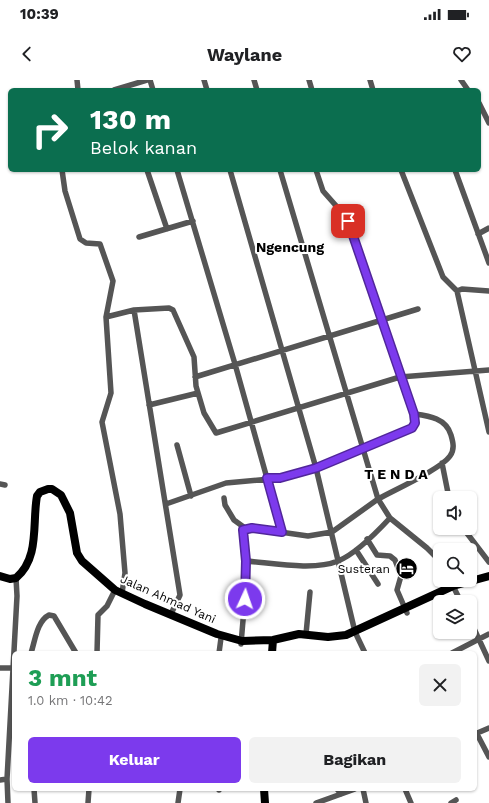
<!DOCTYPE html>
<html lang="id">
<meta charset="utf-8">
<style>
:root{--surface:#fff;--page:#f2f2f2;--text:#202124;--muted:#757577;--accent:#7c3aed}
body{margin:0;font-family:"Work Sans",sans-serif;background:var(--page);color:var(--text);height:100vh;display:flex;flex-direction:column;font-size:15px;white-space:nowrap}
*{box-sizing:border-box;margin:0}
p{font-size:13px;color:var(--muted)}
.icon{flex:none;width:22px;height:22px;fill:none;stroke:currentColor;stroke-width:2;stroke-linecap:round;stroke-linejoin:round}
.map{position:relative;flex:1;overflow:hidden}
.details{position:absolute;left:12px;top:571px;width:465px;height:140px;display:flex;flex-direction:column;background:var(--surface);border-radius:6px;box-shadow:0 1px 3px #0004}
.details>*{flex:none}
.top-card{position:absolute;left:8px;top:8px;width:473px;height:84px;border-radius:6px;box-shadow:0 1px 3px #0004;background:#0b6e4f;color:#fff;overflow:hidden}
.buttons{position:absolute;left:433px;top:411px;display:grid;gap:8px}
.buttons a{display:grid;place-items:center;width:44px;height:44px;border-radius:6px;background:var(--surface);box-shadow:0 1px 3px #0004;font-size:20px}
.pin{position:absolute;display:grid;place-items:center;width:34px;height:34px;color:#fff;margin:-17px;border-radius:8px;box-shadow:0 2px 6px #0006}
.me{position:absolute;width:44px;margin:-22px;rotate:3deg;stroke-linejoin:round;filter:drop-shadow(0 0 3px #0008)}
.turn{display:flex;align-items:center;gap:14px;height:84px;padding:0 16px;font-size:18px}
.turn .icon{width:52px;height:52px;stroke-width:2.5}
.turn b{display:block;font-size:28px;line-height:34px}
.round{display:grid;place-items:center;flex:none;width:42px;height:42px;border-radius:6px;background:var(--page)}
.head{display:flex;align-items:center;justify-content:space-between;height:68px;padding:0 16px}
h1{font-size:24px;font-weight:700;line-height:30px;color:#1e9e55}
.button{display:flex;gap:8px;margin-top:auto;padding:8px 16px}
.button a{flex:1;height:46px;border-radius:6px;background:var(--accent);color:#fff;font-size:16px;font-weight:700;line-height:46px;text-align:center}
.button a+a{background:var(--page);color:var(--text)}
.status{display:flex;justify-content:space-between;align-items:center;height:28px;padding:0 20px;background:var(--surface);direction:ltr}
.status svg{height:11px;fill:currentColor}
header{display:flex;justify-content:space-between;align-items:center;height:52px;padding:0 16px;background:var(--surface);font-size:18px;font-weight:700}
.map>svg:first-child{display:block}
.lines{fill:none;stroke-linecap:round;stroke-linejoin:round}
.minor{stroke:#555;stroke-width:5.5}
.highway{stroke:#000;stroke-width:8}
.route-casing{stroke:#51269a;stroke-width:10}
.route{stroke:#7c3aed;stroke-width:7}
.labels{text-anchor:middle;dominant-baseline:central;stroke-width:4;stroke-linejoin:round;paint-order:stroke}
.poi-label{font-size:12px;fill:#000;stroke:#fff;text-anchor:end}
.street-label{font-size:12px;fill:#000;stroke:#fff}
.quarter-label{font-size:14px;font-weight:bold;fill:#000;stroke:#fff}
</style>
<div class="status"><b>10:39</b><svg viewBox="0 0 49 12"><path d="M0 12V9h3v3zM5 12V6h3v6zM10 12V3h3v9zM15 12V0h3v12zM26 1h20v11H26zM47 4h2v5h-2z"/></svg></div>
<header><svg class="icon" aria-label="back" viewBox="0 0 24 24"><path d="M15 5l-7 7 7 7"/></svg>Waylane<svg class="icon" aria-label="heart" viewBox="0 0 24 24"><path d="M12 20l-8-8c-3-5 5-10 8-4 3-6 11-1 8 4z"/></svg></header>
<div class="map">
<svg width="489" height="723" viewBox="0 0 489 723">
<rect width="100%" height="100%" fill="#fff"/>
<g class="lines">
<path class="minor" d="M77 0 78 10
M150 0 153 10
M204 0 207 10
M254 0 257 10
M309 0 312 10
M370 0 373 10
M461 0 468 10
M114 10 147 0
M479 23 489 43
M62 90 65 111 80 159 86 163 100 164 113 201 106 237 111 313 102 342 120 434 125 493 122 513
M147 90 167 149
M177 90 235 284 282 452
M230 90 316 388 355 552 365 573
M401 90 443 197 457 211
M455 90 489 183
M478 154 489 148
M139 157 193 141
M489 211 462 209 457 211 489 352
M134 230 180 515 171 534
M106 237 134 230 169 228 173 230 194 277 196 306 204 333 216 353 400 297 489 290
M195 297 418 229
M149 325 198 313
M414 334C429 336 446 338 451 355 453 362 455 369 450 376 441 389 394 410 378 419L390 438 427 468 440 481
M177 365 191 416
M442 383 449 418
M0 404 5 405
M224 418 225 425 234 440 245 448
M166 424 226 403 280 398 296 394 364 368 414 346V334L350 144 346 137 323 111 316 90
M463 448 489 482
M367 459 377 475 390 476 395 480 401 496 397 510 407 533
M356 470 378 504
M246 481C272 483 314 491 338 481 356 474 377 452 390 438
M450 500 461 522
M470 540 489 581
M306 554 310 512
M241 564 246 505 244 449 252 448 308 456 332 452 378 419 280 90
M31 573C35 561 37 541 49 535L54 536 76 573
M97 573 98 535 107 526 115 510
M219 573 221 558
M452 573 489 554
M0 588H14
M475 654 489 648
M477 654 489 677
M0 700 7 699
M34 709 35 723
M219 709V710
M337 709 341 714
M363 709 366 723
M405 709 411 723
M8 723 7 699 17 516 16 498
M88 723 89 709
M178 723 180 709
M316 723 355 709
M451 723 456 720"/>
<path class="highway" d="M0 496 10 499 16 498C40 478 32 443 37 416L40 412 48 409H52L61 415 70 433 77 473 82 481 115 510 145 524 217 554 242 561 273 560 299 554 328 557 346 555 453 506 489 496
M272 573 273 560
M264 709 265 723"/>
</g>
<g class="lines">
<defs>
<path id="route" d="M245 519 246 481 243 450 252 448 282 452 267 398H280L316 388 412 348 415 343 414 334 348 141"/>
</defs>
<use href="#route" class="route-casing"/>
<use href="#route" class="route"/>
</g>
<defs>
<symbol id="hotel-disc" viewBox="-11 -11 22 22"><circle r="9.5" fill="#000" stroke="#fff"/><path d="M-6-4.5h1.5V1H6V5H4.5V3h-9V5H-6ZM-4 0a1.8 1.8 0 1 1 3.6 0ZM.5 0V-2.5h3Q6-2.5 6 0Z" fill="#fff"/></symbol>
</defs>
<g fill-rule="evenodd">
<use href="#hotel-disc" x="394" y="476" width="25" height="25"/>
</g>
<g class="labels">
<g class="poi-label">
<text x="390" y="489">Susteran</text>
</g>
<g class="street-label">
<text transform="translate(168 519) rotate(24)">Jalan Ahmad Yani</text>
</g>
<g class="quarter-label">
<text x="290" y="167">Ngencung</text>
<text x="396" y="394">T E N D A</text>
</g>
</g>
</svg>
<div class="buttons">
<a><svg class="icon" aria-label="sound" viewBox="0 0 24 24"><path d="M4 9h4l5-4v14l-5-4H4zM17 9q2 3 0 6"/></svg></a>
<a><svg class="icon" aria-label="search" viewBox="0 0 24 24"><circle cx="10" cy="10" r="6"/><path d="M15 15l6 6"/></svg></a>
<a><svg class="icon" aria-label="layers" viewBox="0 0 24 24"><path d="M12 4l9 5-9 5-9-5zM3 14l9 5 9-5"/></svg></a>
</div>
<div class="pin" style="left:348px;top:141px;background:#d93025"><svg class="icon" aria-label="arrive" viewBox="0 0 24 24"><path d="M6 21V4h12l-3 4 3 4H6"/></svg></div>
<svg class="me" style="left:245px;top:519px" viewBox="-20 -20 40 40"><circle r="17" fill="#7c3aed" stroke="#fff" stroke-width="3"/><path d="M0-11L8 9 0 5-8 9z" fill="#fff"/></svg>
<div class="top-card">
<div class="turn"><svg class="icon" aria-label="right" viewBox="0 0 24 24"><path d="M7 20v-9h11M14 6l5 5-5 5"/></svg><div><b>130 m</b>Belok kanan</div></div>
</div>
<section class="details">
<div class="head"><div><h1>3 mnt</h1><p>1.0 km · 10:42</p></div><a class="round"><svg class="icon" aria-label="close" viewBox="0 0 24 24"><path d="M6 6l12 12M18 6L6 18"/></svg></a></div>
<div class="button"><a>Keluar</a><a>Bagikan</a></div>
</section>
</div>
